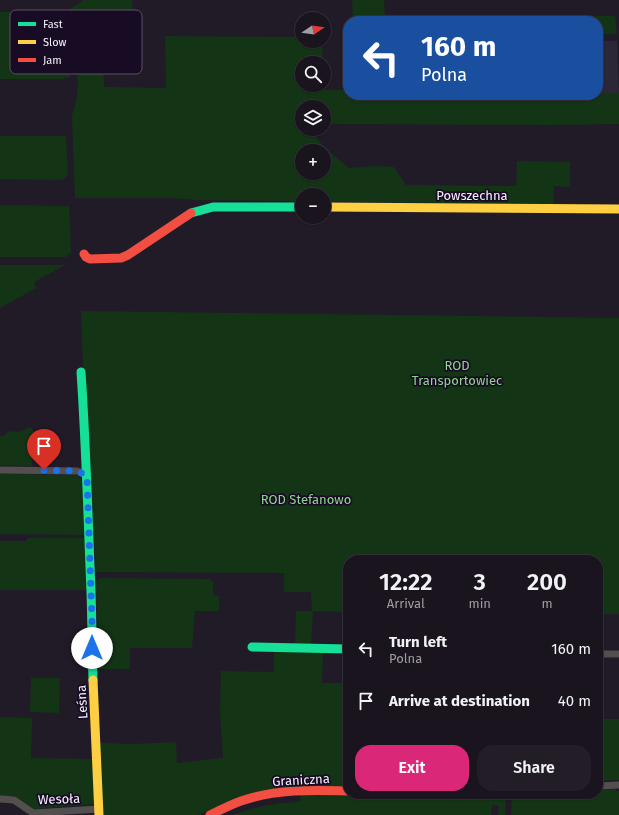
<!DOCTYPE html>
<meta charset="utf-8">
<style>
:root{--surface:#19141e;--page:#221d27;--text:#f1f3f6;--muted:#9f9ea4;--line:#37333c;--accent:#db2777}
body{margin:0;font-family:"Fira Sans",sans-serif;background:var(--page);color:var(--text);height:100vh;display:flex;flex-direction:column;font-size:15px;white-space:nowrap}
*{box-sizing:border-box;margin:0}
p{font-size:13px;color:var(--muted)}
.icon{flex:none;width:22px;height:22px;fill:none;stroke:currentColor;stroke-width:2;stroke-linecap:round;stroke-linejoin:round}
.map{position:relative;flex:1;overflow:hidden}
.sheet{position:absolute;left:343px;top:555px;width:260px;height:244px;display:flex;flex-direction:column;background:var(--surface);border-radius:16px;box-shadow:0 1px 3px #0004,0 0 0 1px var(--line)}
.sheet>*{flex:none}
.top-card{position:absolute;left:343px;top:16px;width:260px;height:84px;border-radius:16px;box-shadow:0 1px 3px #0004,0 0 0 1px var(--line);background:#1a4fa0;color:#fff;overflow:hidden}
.needle{width:26px;rotate:77deg}
.fabs{position:absolute;left:295px;top:12px;display:grid;gap:8px}
.fabs a{display:grid;place-items:center;width:36px;height:36px;border-radius:50%;background:var(--surface);box-shadow:0 1px 3px #0004,0 0 0 1px var(--line);font-size:20px}
.pin{position:absolute;display:grid;place-items:center;width:34px;height:34px;color:#fff;margin:-41px -17px;border-radius:50% 50% 50% 0;rotate:-45deg;box-shadow:0 0 4px #0007}
.pin .icon{rotate:45deg}
.me{position:absolute;width:44px;margin:-22px;rotate:0deg;stroke-linejoin:round;filter:drop-shadow(0 0 3px #0008)}
.turn{display:flex;align-items:center;gap:14px;height:84px;padding:0 12px;font-size:18px}
.turn .icon{width:52px;height:52px;stroke-width:2.5}
.turn b{display:block;font-size:28px;line-height:34px}
.eta{display:flex;justify-content:space-evenly;align-items:center;height:68px;text-align:center}
.eta b{font-size:24px;font-weight:600;line-height:28px}
.action{display:flex;gap:8px;margin-top:auto;padding:8px 12px}
.action a{flex:1;height:46px;border-radius:16px;background:var(--accent);color:#fff;font-size:16px;font-weight:600;line-height:46px;text-align:center}
.action a+a{background:var(--page);color:var(--text)}
ul{padding:0;list-style:none}
li{display:flex;align-items:center;gap:12px;height:52px;padding:0 12px}
li div{flex:1}
li b{display:block;font-size:15px}
li em{font-style:normal}
.map>svg:first-child{display:block}
.education{fill:#2b2737}
.green{fill:#133516;fill-rule:evenodd}
.lines{fill:none;stroke-linecap:round;stroke-linejoin:round}
.street{stroke:#534f4e;stroke-width:7}
.fast{stroke:#16e098;stroke-width:9}
.slow{stroke:#ffcf43;stroke-width:9}
.jam{stroke:#f24e42;stroke-width:9}
.route{stroke:#1a73e8;stroke-width:7;stroke-dasharray:0 12.6}
.labels{text-anchor:middle;dominant-baseline:central;stroke-width:3.5;stroke-linejoin:round;paint-order:stroke}
.street-label{font-size:13px;fill:#f6f0fe;stroke:#180c24}
.park-label{font-size:13px;fill:#8cd58b;stroke:#180c24}
.key{fill:#180c24;stroke:#5b5065;stroke-width:1}
.key-label{font-size:11px;fill:#f6f0fe}
</style>
<div class="map">
<svg width="619" height="815" viewBox="0 0 619 815">
<rect width="100%" height="100%" fill="#211b28"/>
<path class="education" d="M598 41H617L619 93H598Z"/>
<path class="green" d="M84 0H132L133 29 76 27 72 18 70 9Z
M352 0H384L385 21H353Z
M0 12H61L67 15 70 77 61 79H0Z
M553 16H615L617 34H598V21H553Z
M74 35H102L104 87 166 88 165 36 302 37V41H322L323 63H302V85H324V90H348V95H598V93H619V124L551 125 324 124V107H302V129H316V137L324 147 349 168 373 166 394 167 406 185 516 186 517 161 570 162V187L554 186 553 204 324 202V195H302V201L197 200 172 198H75L72 116 76 102 78 86ZM302 151H324V173H302Z
M0 136H66L68 175 62 180 0 179Z
M0 205 69 206 71 252 66 257H0Z
M0 265H65L34 282 36 288 0 308Z
M81 311 619 318V614H598V560H348V612L313 611 311 646H295L296 611H312L311 592H284V573L96 572 85 370 83 366Z
M31 427 33 430 32 466 0 465V436H4C10 427 13 434 22 431 25 431 27 428 31 427Z
M0 474 77 475 84 482 87 535 0 534Z
M27 538H88L89 590H0V541H27Z
M100 578 210 579 213 582V595L219 596V611H195L192 648H130V669H99L96 582Z
M274 650 323 651 322 683H348V788L226 803 198 815H102L100 743 134 744 176 742 177 763 223 758 220 713 221 671 274 672Z
M31 678H60L59 713 30 712Z
M0 717 32 718 31 758 95 759 96 804 34 809 15 796H0Z
M598 719H619V780L599 781Z
M616 789V791H619V815H511L512 794H598V790Z
M301 793 457 795 506 794 505 815H498L499 806 492 805 491 815H233C254 807 278 802 300 802Z"/>
<g class="lines">
<path class="street" d="M0 470 77 471 80 472 87 477
M598 654H619
M598 786 619 785
M0 799 14 800 33 813 99 809"/>
<path class="fast" d="M191 213 213 207H302
M81 372C86 445 88 518 91 592 92 621 92 651 93 680
M252 647 348 649"/>
<path class="slow" d="M324 207 619 209
M93 680 99 815"/>
<path class="jam" d="M84 254 86 257 90 259 121 258 128 255 191 213
M210 815C220 810 230 805 241 801 275 789 312 790 348 791"/>
</g>
<g class="lines">
<path class="route" d="M44 470 77 471 80 472 87 477 92 620V648"/>
</g>
<g class="labels">
<g class="street-label">
<text x="472" y="195">Powszechna</text>
<text transform="translate(82 702) rotate(-93)">Leśna</text>
<text transform="translate(301 780) rotate(-3)">Graniczna</text>
<text transform="translate(59 799) rotate(-2)">Wesoła</text>
</g>
<g class="park-label">
<text x="457" y="365">ROD<tspan x="457" dy="15">Transportowiec</tspan></text>
<text x="306" y="499">ROD Stefanowo</text>
</g>
</g>
<rect x="10" y="10" width="132" height="64" rx="6" class="key"/>
<rect x="18" y="22" width="18" height="4" fill="#16e098"/>
<rect x="18" y="40" width="18" height="4" fill="#ffcf43"/>
<rect x="18" y="58" width="18" height="4" fill="#f24e42"/>
<g class="key-label">
<text x="43" y="28">Fast</text>
<text x="43" y="46">Slow</text>
<text x="43" y="64">Jam</text>
</g>
</svg>
<div class="fabs">
<a><svg class="needle" viewBox="-14 -14 28 28"><path d="M0-13l5 13h-10z" fill="#e53935"/><path d="M0 13l5-13h-10z" fill="#9f9ea4"/></svg></a>
<a><svg class="icon" aria-label="search" viewBox="0 0 24 24"><circle cx="10" cy="10" r="6"/><path d="M15 15l6 6"/></svg></a>
<a><svg class="icon" aria-label="layers" viewBox="0 0 24 24"><path d="M12 4l9 5-9 5-9-5zM3 14l9 5 9-5"/></svg></a>
<a>+</a>
<a>−</a>
</div>
<div class="pin" style="left:44px;top:470px;background:#d93025"><svg class="icon" aria-label="arrive" viewBox="0 0 24 24"><path d="M6 21V4h12l-3 4 3 4H6"/></svg></div>
<svg class="me" style="left:92px;top:648px" viewBox="-20 -20 40 40"><circle r="19" fill="#fff"/><path d="M0-13L10 11 0 6-10 11z" fill="#1a73e8"/></svg>
<div class="top-card">
<div class="turn"><svg class="icon" aria-label="left" viewBox="0 0 24 24"><path d="M17 20v-9H6M10 6l-5 5 5 5"/></svg><div><b>160 m</b>Polna</div></div>
</div>
<section class="sheet">
<div class="eta">
<div><b>12:22</b><p>Arrival</p></div>
<div><b>3</b><p>min</p></div>
<div><b>200</b><p>m</p></div>
</div>
<ul>
<li><svg class="icon" aria-label="left" viewBox="0 0 24 24"><path d="M17 20v-9H6M10 6l-5 5 5 5"/></svg><div><b>Turn left</b><p>Polna</p></div><em>160 m</em></li>
<li><svg class="icon" aria-label="arrive" viewBox="0 0 24 24"><path d="M6 21V4h12l-3 4 3 4H6"/></svg><div><b>Arrive at destination</b></div><em>40 m</em></li>
</ul>
<div class="action"><a>Exit</a><a>Share</a></div>
</section>
</div>
